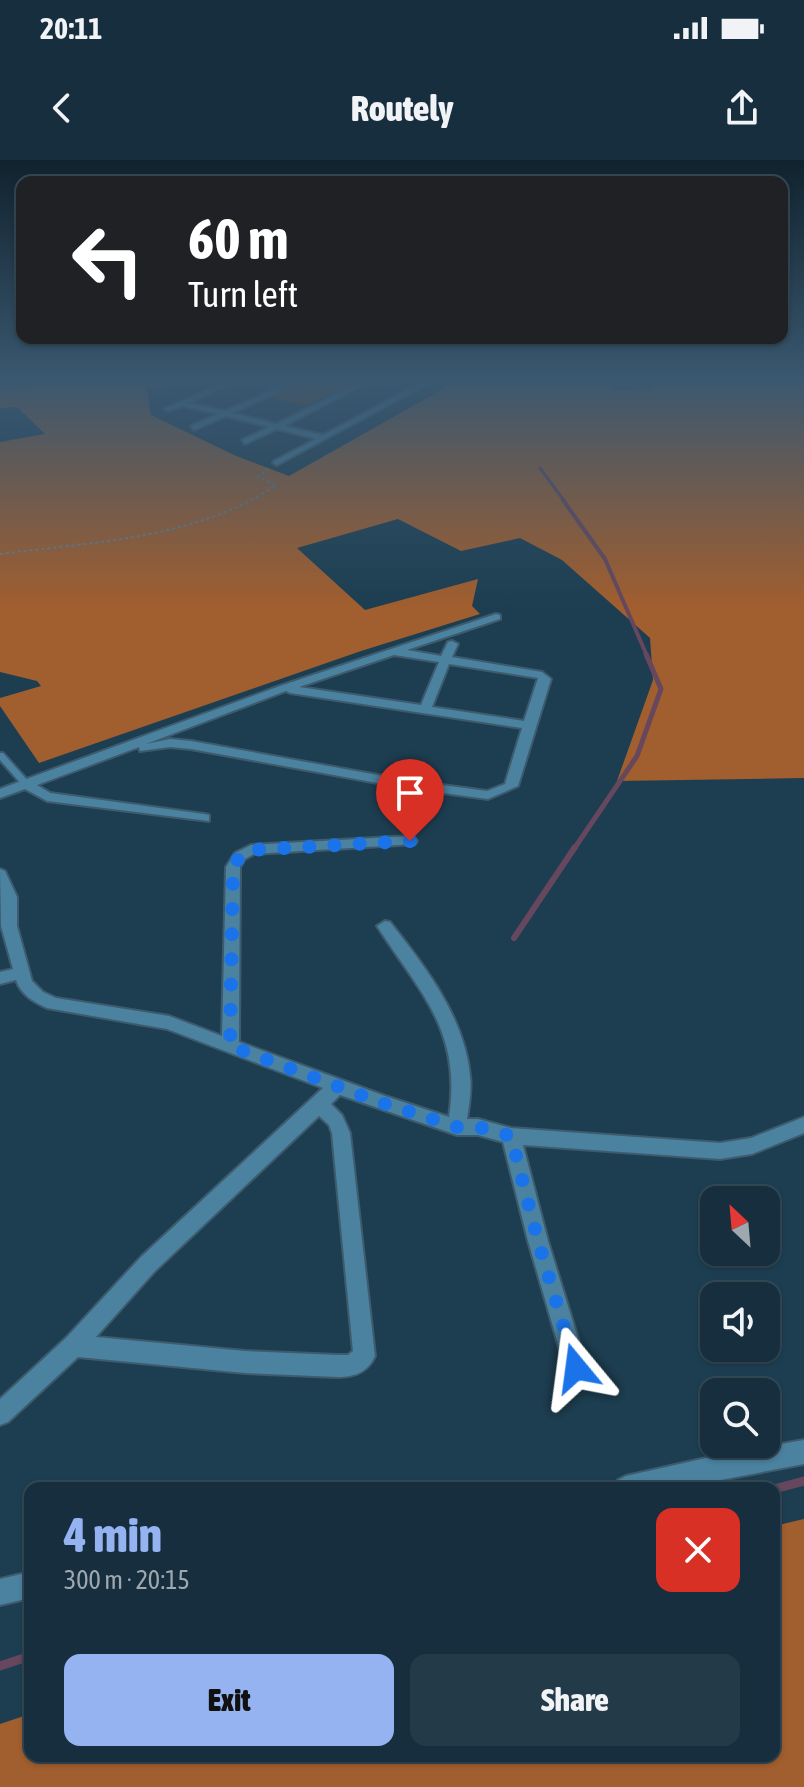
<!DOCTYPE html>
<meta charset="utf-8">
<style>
:root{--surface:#162e3d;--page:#233a48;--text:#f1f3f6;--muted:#9ea8b0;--line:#354a57;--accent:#95b2f1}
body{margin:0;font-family:"Asap Condensed",sans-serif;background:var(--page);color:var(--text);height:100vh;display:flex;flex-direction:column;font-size:30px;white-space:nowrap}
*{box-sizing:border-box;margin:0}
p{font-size:26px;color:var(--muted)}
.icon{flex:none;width:44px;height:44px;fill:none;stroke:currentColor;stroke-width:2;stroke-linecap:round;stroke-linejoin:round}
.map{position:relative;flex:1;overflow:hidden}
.details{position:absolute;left:24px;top:1322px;width:756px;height:280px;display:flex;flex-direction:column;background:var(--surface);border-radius:16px;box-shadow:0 2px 6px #0004,0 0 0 2px var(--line)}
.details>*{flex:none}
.top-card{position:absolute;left:16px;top:16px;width:772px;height:168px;border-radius:16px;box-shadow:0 2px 6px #0004,0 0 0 2px var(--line);background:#202124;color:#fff;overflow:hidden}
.needle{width:52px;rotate:334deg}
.controls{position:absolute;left:700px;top:1026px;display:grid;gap:16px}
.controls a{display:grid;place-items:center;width:80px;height:80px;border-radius:16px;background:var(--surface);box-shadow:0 2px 6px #0004,0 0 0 2px var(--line);font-size:40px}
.pin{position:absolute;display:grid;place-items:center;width:68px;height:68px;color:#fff;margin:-82px -34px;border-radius:50% 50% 50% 0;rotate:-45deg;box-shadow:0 0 8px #0007}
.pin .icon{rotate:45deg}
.me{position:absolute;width:88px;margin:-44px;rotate:344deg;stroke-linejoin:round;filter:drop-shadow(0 0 6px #0008)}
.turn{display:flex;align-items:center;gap:28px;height:168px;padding:0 40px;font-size:36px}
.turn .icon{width:104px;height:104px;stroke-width:2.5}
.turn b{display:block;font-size:56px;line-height:68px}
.round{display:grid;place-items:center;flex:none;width:84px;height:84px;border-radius:16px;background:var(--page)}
.head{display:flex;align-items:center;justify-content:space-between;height:136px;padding:0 40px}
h1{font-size:48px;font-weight:800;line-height:60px;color:var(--accent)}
.primary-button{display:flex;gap:16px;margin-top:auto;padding:16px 40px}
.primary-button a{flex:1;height:92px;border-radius:16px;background:var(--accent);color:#111;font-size:32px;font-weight:800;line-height:92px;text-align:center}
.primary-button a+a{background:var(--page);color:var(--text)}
.status{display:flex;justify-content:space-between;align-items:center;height:56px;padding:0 40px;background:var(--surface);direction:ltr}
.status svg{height:22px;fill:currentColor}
header{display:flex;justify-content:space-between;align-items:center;height:104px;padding:0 40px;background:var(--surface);font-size:36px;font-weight:800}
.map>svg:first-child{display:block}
.green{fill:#7b4112}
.forest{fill:#a15e2e}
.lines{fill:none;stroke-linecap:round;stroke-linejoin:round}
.stream-far4{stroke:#66475e;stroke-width:3}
.stream-far3{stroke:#66475e;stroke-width:4}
.stream-far2{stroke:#66475e;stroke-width:5}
.stream-far1{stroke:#66475e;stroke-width:6}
.stream{stroke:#66475e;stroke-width:9}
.service-casing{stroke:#3d5b6d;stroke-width:4}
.minor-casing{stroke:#3d5b6d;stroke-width:4}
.path{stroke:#658090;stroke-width:2;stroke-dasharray:3 3;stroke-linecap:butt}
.service{fill:#4a82a0;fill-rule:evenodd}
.minor{fill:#4a82a0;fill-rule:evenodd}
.route{stroke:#1a73e8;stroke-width:14;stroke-dasharray:0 25.2}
</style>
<div class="status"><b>20:11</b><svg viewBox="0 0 49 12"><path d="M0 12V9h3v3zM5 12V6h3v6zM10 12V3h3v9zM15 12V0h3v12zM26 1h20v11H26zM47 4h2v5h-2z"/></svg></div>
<header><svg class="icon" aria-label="back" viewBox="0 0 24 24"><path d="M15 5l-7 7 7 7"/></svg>Routely<svg class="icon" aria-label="share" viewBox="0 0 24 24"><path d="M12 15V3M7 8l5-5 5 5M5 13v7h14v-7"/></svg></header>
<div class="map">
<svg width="804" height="1627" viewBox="0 0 804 1627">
<rect width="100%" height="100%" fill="#1d3e51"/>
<path class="green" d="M308 220 350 224 306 246 270 237Z"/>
<path class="forest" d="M145 220H217L204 225 146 227 151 255 234 295 289 316 450 225 486 220H606L615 229 652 228 645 220H804V618L617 621 653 520 650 478 562 400 520 378 461 391 398 359 297 388 365 450 478 419 472 446 480 454 361 491 39 603 0 546V538L41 526 37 521 0 512V282L45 274 17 247 0 248V228Z
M804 1359V1627H0V1564L30 1554V1596H774V1366Z"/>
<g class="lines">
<path class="stream-far4" d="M540 308 565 342"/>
<path class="stream-far3" d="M563 340 605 399 647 496"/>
<path class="stream-far2" d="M574 689 637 596 661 529 646 494"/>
<path class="stream-far1" d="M514 778 575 687"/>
<path class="stream" d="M774 1329 804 1321
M0 1506 30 1496"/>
<defs>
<path id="service" d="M0 593H3L29 622V626H23L0 600Z"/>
<path id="minor" d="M34 220H49L37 223Z
M104 220H124L107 223Z
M229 220H238L189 243 225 251 296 220H304L233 253 276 264 365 220H373L284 266 323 275 426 220H435L277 305 273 303 274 301 316 279 277 269 245 284 242 280 269 267 226 256 194 270 191 266 218 254 182 246 168 251 164 249Z
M496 454 500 455V459L407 490 441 496 448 482 452 481 458 484 452 497 542 512 551 519 518 626 488 639 405 628 191 589 170 587 140 591 139 587 37 625 50 633 204 654 209 655V661L47 641 25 629 0 638V629L21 621 280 526ZM394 495 439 502 421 545 299 527ZM449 504 538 518 524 561 432 547ZM286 531 290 533 522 568 505 624 487 631 405 620 191 581 170 579 146 584Z
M410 676 415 678 417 681 415 684 254 694 245 699 240 707 239 882 385 936 449 957C462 870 420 833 377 766L385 761 390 762C425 806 465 858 470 916 472 930 469 945 467 959H478L511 968 720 983 751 978 804 957V973L752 994 720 999 523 985 548 1081 587 1208 584 1216 576 1219 568 1216 565 1208 528 1081 503 982 478 975H457L340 935 331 944 342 955 350 973 375 1196C368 1212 355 1217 338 1217L245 1213 78 1197 8 1262 0 1265V1239L66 1178 141 1097 323 928 167 869 47 848C34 842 21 835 16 820L0 824V812L13 809 1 766 0 709 5 711 17 737V766L32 821 43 832 56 838 169 856 222 876 226 707 235 693 251 685ZM319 956 329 965 332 973 353 1191 348 1195H338L245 1191 96 1177 155 1111Z
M804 1280V1304L679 1328H614L618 1320 626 1316 724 1294Z
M30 1412V1438L0 1445V1419Z"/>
</defs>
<use href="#service" class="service-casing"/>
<use href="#minor" class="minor-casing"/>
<path class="path" d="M0 394C93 382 197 379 276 325L258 317 268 309"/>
<use href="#service" class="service"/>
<use href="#minor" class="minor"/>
</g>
<linearGradient id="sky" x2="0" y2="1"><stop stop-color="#10222d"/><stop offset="0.49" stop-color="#3a5870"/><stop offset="1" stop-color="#3a5870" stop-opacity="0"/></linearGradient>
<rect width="804" height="447" fill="url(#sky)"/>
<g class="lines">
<path class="route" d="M410 681 251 690 240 696 233 707 230 886 382 943 457 967H478L511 976 538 1081 576 1208"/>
</g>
</svg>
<div class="controls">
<a><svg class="needle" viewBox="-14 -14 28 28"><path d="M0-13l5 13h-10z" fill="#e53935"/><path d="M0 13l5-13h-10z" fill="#9ea8b0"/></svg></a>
<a><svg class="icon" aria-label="sound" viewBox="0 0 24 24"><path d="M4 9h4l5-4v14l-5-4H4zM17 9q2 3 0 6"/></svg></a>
<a><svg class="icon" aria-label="search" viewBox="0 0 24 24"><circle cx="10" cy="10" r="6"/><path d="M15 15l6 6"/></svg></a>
</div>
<div class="pin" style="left:410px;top:681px;background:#d93025"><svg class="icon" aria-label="arrive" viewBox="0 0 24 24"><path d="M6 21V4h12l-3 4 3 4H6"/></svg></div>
<svg class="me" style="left:576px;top:1208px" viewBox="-20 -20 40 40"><path d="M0-17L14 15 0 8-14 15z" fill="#1a73e8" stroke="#fff" stroke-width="4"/></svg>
<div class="top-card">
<div class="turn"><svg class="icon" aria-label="left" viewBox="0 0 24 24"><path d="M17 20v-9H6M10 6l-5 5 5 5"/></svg><div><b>60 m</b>Turn left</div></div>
</div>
<section class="details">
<div class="head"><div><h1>4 min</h1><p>300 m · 20:15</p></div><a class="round" style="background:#d93025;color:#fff"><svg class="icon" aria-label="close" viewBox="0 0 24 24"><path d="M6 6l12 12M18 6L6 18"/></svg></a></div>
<div class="primary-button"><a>Exit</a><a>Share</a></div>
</section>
</div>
